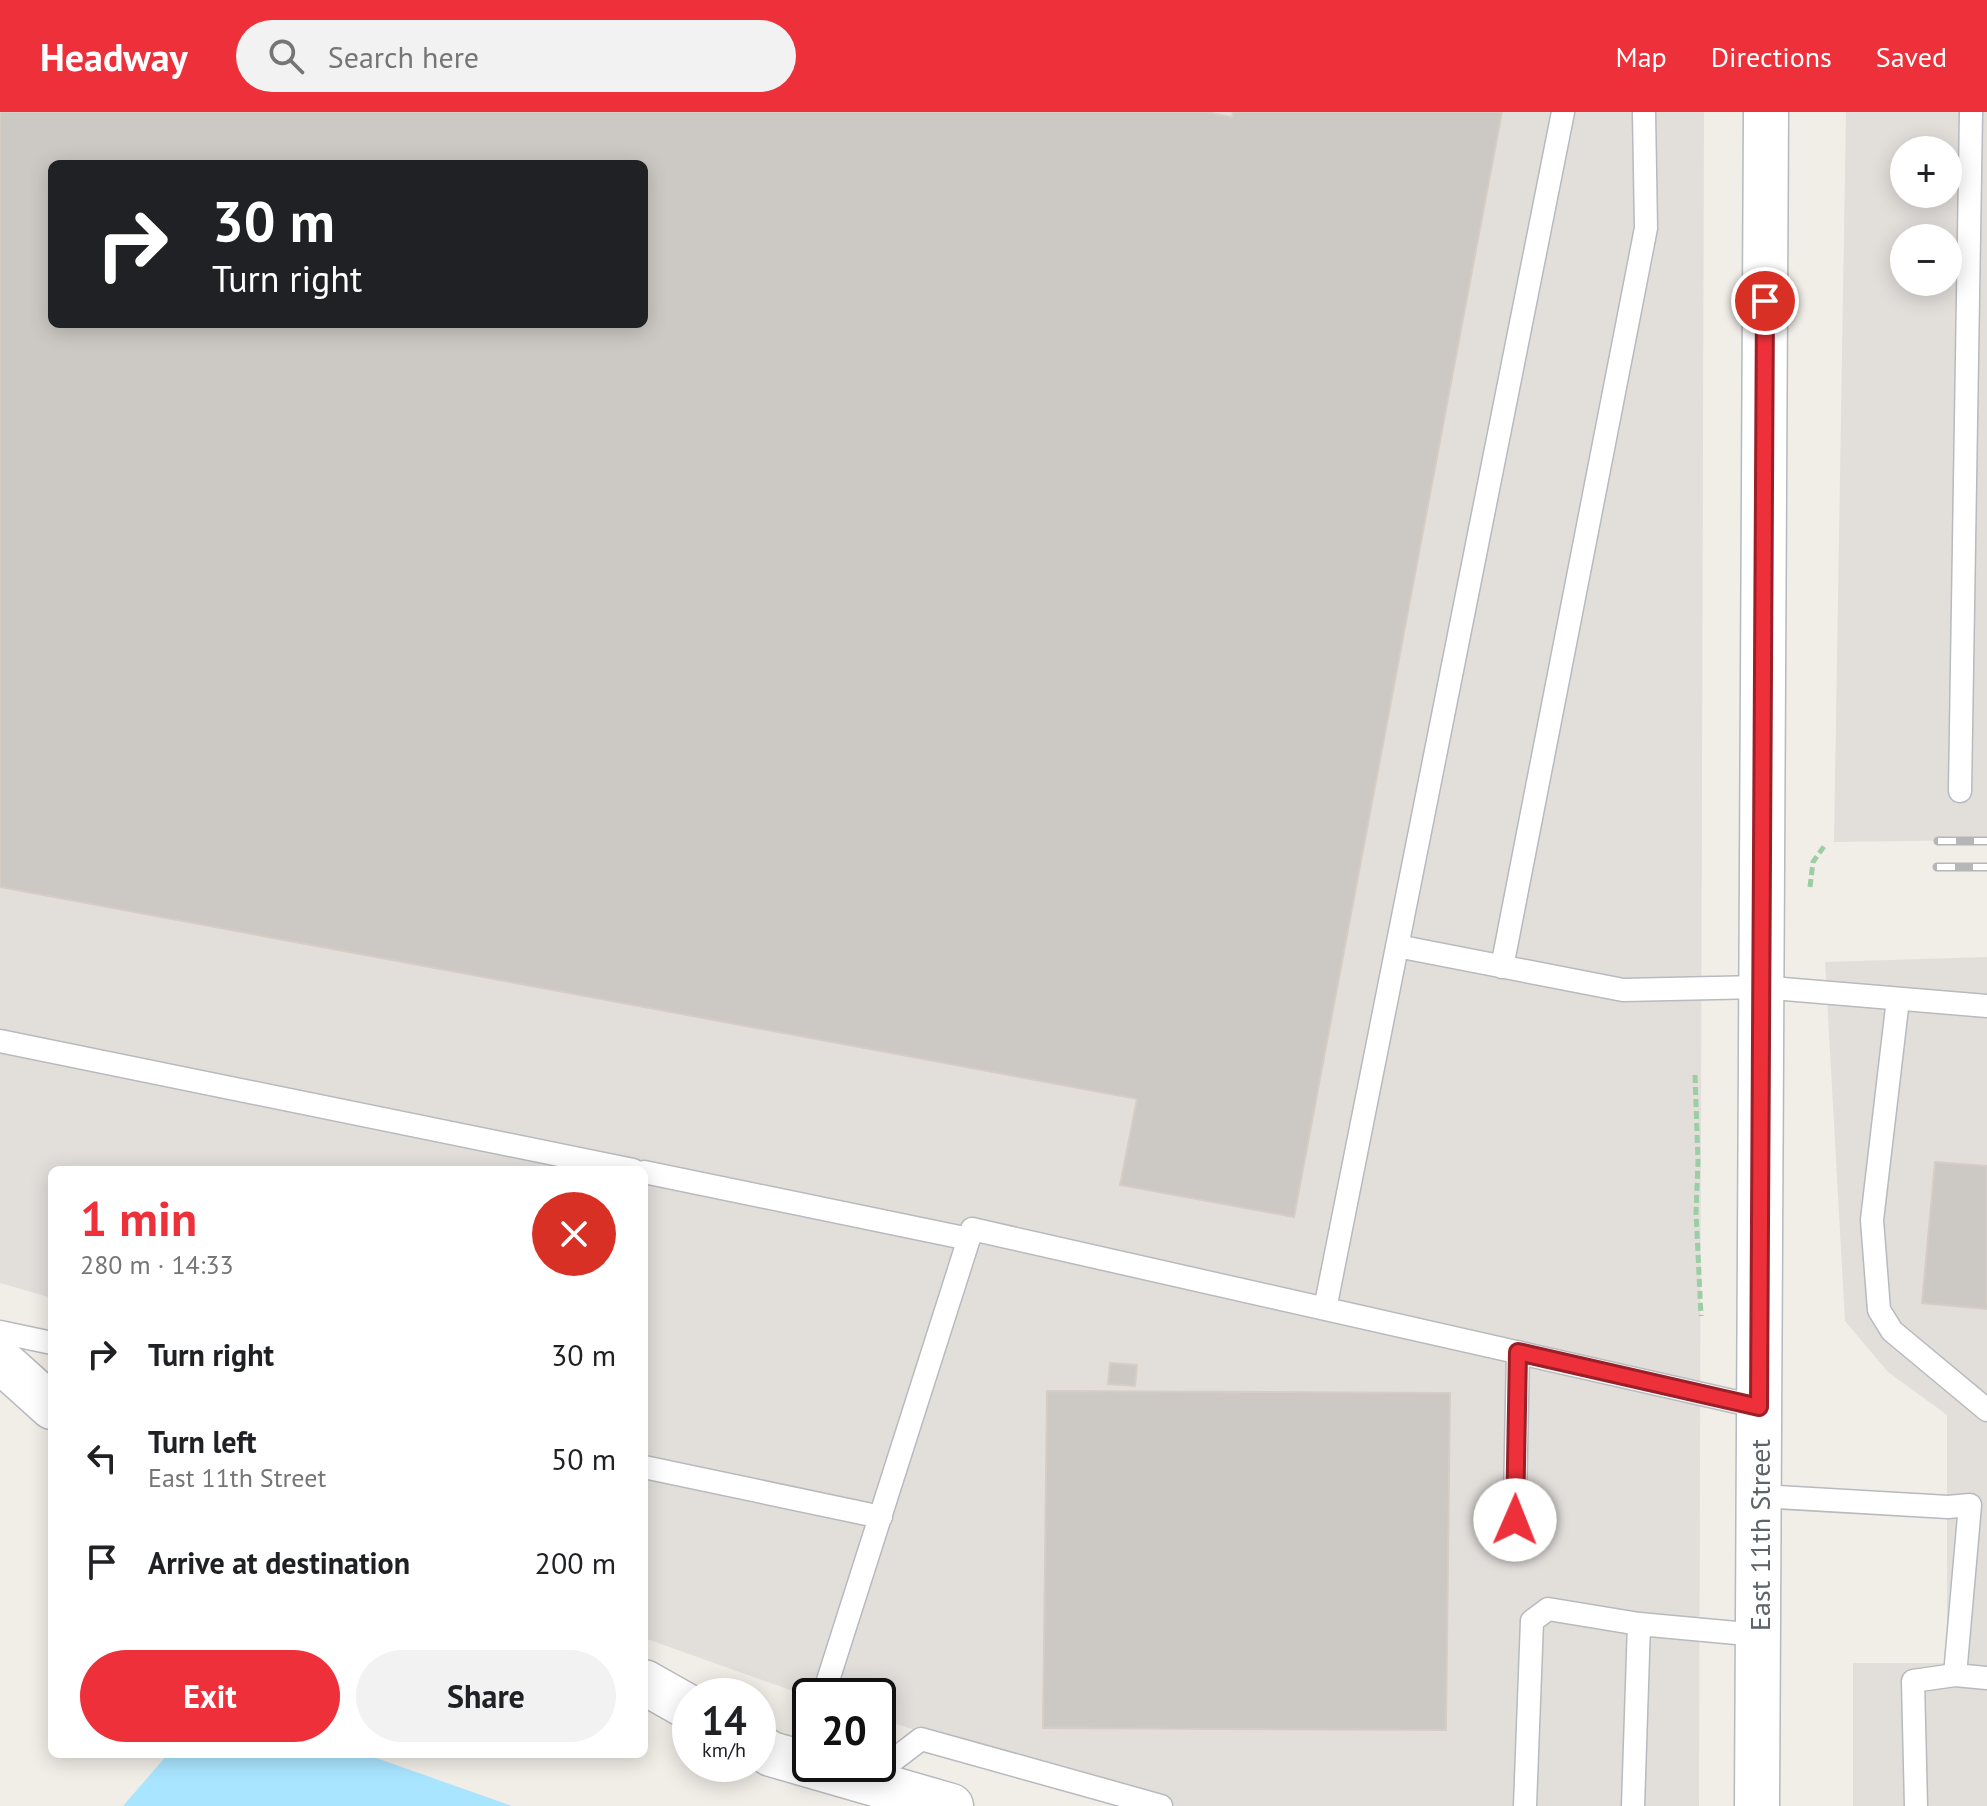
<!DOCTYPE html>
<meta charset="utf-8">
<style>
:root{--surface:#fff;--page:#f2f2f2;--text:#202124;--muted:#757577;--accent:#ee303a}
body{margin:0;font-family:"PT Sans",sans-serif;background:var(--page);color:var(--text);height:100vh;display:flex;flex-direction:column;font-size:30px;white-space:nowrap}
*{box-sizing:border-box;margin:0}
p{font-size:26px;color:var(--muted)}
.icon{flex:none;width:44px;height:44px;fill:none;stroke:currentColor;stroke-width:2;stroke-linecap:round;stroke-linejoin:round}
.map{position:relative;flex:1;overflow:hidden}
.details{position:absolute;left:48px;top:1054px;width:600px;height:592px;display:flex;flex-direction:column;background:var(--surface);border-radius:12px;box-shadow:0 4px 20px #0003}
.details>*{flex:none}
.banner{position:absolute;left:48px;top:48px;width:600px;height:168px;border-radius:12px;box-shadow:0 4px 20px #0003;background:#202124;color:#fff;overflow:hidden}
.tools{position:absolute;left:1890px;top:24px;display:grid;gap:16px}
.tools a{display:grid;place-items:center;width:72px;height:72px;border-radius:50%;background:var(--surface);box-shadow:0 4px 20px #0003;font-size:40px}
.speed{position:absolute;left:672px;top:1566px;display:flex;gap:16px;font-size:40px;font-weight:700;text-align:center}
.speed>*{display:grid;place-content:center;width:104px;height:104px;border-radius:50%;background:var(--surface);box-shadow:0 4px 20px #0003;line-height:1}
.speed small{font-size:20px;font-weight:400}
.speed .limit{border:4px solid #111;border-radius:12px;background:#fff;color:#111}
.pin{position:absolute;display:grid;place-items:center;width:68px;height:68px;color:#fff;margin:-34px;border:4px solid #fff;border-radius:50%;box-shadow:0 2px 8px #0007}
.me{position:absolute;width:88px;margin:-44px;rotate:1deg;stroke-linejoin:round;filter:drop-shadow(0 0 6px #0008)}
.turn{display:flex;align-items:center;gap:28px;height:168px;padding:0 32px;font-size:36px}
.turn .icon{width:104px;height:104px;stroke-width:2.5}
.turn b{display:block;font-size:56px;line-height:68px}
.round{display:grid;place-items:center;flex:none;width:84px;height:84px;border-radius:42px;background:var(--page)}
.head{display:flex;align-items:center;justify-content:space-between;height:136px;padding:0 32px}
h1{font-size:48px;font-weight:600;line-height:60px;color:var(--accent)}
.primary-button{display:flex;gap:16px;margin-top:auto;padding:16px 32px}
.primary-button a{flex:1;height:92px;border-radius:48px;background:var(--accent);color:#fff;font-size:32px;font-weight:600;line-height:92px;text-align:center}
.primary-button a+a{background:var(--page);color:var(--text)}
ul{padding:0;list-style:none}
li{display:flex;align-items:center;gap:24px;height:104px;padding:0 32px}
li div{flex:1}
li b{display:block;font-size:30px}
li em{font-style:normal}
header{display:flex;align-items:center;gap:48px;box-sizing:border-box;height:112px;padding:0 40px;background:var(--accent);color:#fff}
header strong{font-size:38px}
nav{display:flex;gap:44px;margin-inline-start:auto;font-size:28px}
.search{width:560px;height:72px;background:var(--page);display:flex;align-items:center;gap:20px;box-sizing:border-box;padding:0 28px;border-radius:44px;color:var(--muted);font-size:30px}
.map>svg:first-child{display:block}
.industrial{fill:#e2dfdb;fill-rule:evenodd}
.water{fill:#a9e5ff}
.building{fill:#ccc8c3;stroke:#d6cec5;stroke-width:2;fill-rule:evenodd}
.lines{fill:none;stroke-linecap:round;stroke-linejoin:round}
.lane-casing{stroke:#b7babe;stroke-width:25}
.street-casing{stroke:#b7babe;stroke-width:47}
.secondary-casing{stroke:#b5babf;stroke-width:47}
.path{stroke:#9dcda5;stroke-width:5;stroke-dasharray:8 4;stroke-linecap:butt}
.lane{stroke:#fff;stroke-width:22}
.street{stroke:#fff;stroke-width:44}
.secondary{stroke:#fff;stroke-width:44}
.rail-casing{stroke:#b5b6b7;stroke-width:9}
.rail{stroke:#fff;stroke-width:6;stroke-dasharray:18;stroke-linecap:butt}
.route-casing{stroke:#9b1f26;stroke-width:20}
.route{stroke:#ee303a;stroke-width:14}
.labels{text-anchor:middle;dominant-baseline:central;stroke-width:6;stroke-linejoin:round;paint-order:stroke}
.street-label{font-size:28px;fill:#5e6468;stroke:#fff}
</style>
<header>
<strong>Headway</strong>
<div class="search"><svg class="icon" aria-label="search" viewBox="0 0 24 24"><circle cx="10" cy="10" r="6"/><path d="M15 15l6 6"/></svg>Search here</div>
<nav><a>Map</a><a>Directions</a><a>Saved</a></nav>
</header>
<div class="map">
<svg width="1987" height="1694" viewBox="0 0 1987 1694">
<rect width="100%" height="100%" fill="#f1ede7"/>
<path class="industrial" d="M0 0H1704L1699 1694H1147L878 1606V1584L810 1585 644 1526V1058H52V1186L0 1171ZM52 52H644V212H52Z
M1846 0H1987V728L1834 730ZM1904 38H1948V82H1904ZM1904 126H1948V170H1904Z
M1987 845V1694H1853V1551H1947V1303L1888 1260 1845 1209 1825 850Z"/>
<path class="water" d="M168 1642H365L512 1694H123Z"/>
<path class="building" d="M0 0H1206L1232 5 1233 0H1502L1294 1105 1120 1073 1137 987 0 775ZM52 52H644V212H52Z
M1935 1050 1987 1054V1197L1922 1191Z
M1110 1251 1137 1253 1135 1274 1108 1272Z
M1047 1279 1450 1281 1446 1618 1043 1616Z"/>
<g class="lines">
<defs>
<path id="lane" d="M1960 679 1971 0
M1397 834 1623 878 1761 875 1987 894
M1502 855 1646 116 1644 0
M1898 887 1872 1108 1879 1198 1892 1219 1987 1298
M0 929 633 1058
M644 1060 969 1127
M1325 1197 1563 0
M0 1220 52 1231
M644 1355 881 1405
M1759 1384 1948 1395 1970 1393 1955 1563
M1514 1436 1518 1240
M823 1584 972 1117 1759 1295
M866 1669 921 1627 1161 1694
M1525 1694 1532 1509 1548 1497 1639 1512 1758 1523
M1633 1694 1639 1512
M1916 1694 1913 1569 1955 1563 1987 1566"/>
<path id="street" d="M0 1248 52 1295
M644 1570 690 1596
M758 1634 771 1642 951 1694"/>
<path id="secondary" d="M1757 1694 1766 0"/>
</defs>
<use href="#lane" class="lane-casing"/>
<use href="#street" class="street-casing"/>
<use href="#secondary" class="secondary-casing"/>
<path class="path" d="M1810 775 1813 750 1825 733
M1695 963 1698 1049 1696 1100 1701 1204"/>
<use href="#lane" class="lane"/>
<use href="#street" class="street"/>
<use href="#secondary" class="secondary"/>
<defs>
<path id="rail" d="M1938 729H1987
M1937 755H1987"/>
</defs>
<use href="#rail" class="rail-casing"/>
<use href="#rail" class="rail"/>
</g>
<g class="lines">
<defs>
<path id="route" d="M1515 1408 1518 1240 1759 1295 1765 189"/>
</defs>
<use href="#route" class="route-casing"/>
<use href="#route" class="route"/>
</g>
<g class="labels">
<g class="street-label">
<text transform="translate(1759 1423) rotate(-90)">East 11th Street</text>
</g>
</g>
</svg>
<div class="tools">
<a>+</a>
<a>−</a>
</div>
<div class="speed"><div>14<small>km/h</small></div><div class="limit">20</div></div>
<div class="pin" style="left:1765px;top:189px;background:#d93025"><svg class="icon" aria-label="arrive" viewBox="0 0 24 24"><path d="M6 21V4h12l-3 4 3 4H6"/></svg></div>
<svg class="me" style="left:1515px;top:1408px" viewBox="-20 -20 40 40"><circle r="19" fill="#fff"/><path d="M0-13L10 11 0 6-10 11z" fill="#ee303a"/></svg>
<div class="banner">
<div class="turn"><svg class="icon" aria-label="right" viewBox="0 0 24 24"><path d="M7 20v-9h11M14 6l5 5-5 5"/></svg><div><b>30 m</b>Turn right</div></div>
</div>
<section class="details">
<div class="head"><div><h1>1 min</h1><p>280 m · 14:33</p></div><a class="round" style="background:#d93025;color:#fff"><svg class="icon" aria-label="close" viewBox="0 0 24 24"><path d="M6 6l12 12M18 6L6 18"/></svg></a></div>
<ul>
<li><svg class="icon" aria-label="right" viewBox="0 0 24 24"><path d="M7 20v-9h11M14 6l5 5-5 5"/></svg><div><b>Turn right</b></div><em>30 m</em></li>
<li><svg class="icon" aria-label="left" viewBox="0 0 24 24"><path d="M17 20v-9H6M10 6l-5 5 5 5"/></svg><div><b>Turn left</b><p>East 11th Street</p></div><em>50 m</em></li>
<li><svg class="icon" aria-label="arrive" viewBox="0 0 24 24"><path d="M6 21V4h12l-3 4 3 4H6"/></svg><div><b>Arrive at destination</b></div><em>200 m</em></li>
</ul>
<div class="primary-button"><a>Exit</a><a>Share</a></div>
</section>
</div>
